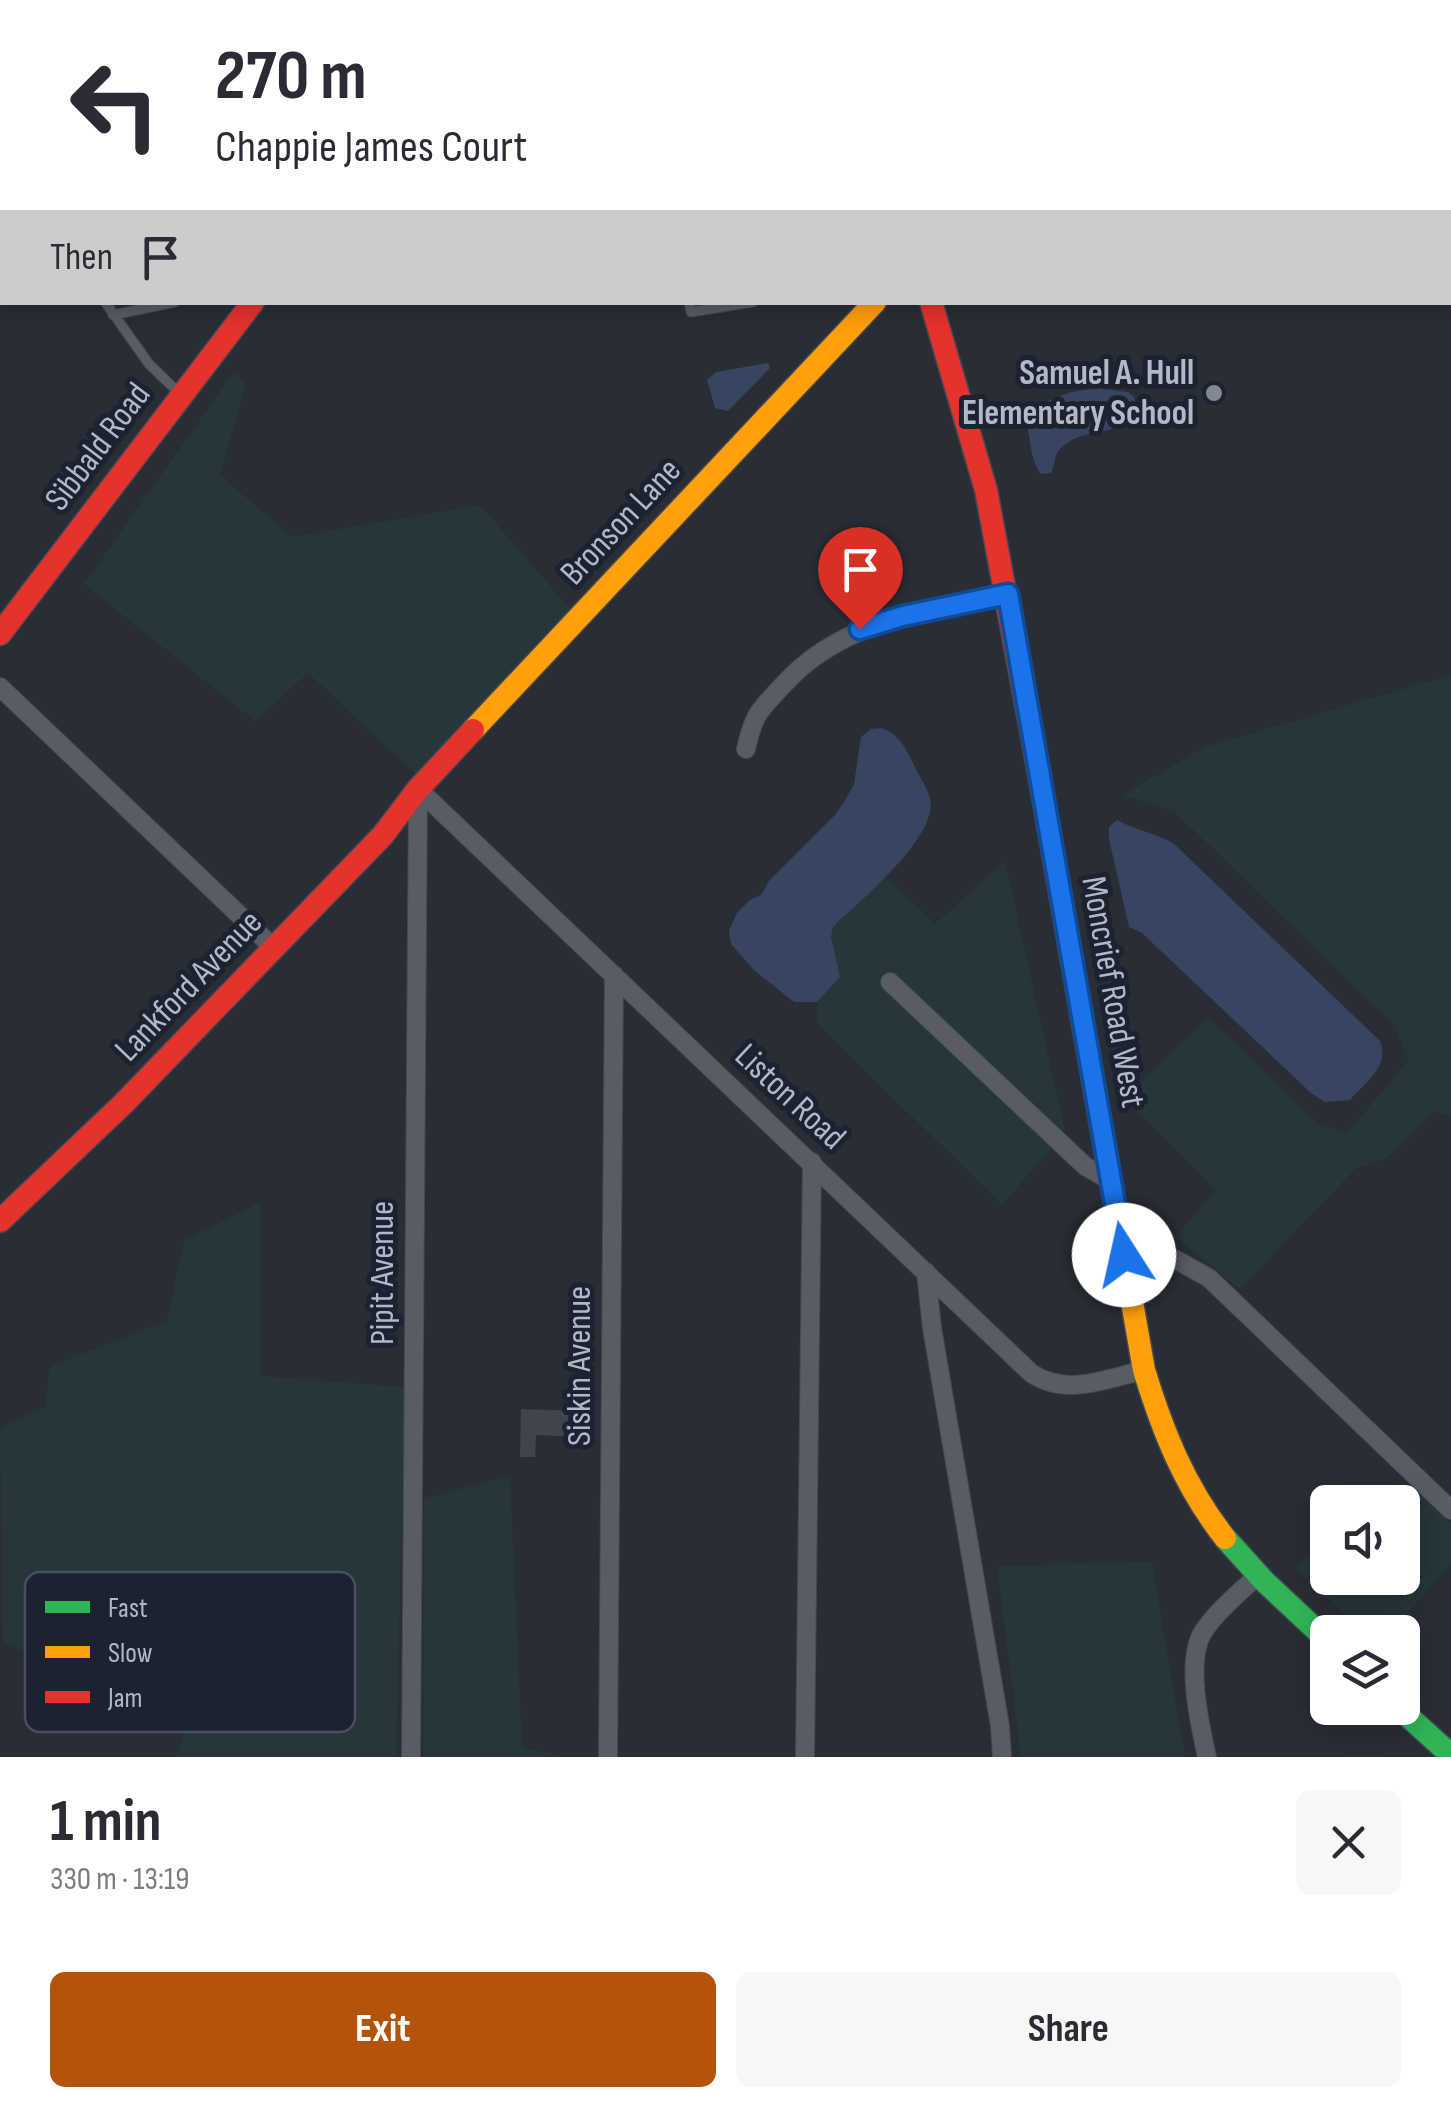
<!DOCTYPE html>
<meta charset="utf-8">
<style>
:root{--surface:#fff;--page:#f7f7f7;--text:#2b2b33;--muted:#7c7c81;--accent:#b45309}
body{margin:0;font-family:"Sofia Sans Condensed",sans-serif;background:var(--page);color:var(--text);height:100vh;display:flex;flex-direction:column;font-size:38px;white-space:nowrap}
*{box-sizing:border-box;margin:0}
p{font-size:32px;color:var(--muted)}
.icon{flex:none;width:55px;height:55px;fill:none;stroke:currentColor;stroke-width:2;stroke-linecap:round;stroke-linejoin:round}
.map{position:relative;height:1757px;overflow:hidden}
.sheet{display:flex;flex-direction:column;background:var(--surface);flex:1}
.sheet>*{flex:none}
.guide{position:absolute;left:0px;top:0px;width:1452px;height:305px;box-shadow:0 5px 25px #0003;background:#fff;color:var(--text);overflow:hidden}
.fabs{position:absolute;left:1310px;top:1485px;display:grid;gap:20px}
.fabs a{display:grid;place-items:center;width:110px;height:110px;border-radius:15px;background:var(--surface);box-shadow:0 5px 25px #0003;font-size:50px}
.pin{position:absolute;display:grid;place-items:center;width:85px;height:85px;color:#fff;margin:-102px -42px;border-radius:50% 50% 50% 0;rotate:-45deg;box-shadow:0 0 10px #0007}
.pin .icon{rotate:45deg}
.me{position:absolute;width:110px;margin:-55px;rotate:350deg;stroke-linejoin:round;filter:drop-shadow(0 0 8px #0008)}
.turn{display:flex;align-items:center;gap:35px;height:210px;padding:0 50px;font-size:45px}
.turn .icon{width:130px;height:130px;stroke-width:2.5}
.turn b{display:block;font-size:70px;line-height:85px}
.then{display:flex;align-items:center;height:95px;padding:0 50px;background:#0003;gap:20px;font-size:38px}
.round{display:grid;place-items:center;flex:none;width:105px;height:105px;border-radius:15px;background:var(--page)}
.summary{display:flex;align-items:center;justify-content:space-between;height:170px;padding:0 50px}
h1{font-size:60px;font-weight:700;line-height:75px}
.cta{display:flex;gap:20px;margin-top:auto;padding:20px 50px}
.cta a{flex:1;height:115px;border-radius:15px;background:var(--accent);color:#fff;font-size:40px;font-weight:700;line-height:115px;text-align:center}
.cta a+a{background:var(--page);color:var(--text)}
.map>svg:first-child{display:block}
.green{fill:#26363b}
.water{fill:#384560}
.building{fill:#41444c}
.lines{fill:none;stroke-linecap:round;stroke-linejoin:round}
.lane-casing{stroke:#45484f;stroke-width:11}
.street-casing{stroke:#45484f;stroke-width:20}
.fast-casing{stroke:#45484f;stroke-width:25}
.slow-casing{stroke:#45484f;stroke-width:25}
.jam-casing{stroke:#45484f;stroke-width:25}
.path{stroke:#5c6067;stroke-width:2.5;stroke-dasharray:8 8;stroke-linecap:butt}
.lane{stroke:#585c63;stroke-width:9}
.street{stroke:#585c63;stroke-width:18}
.fast{stroke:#30b455;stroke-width:22}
.slow{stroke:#ff9f0a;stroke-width:22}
.jam{stroke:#e5322d;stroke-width:22}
.route-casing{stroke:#114b97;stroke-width:25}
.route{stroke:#1a73e8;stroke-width:18}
.poi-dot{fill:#838794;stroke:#1c2230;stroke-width:4}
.labels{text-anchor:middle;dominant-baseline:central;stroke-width:10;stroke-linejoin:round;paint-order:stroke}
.poi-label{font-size:35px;font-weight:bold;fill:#b3b8c7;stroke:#1c2230;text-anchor:end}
.street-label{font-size:35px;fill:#b3b8c7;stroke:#1c2230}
.key{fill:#1c2230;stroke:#494f5d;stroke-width:2.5}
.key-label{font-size:28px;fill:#b3b8c7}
</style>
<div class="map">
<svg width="1451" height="1757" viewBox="0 0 1451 1757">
<rect width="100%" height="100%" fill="#292d36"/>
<path class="green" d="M0 0H723V2H2L0 225Z
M234 372 246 383 220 475 292 537 480 505 573 612 419 777 308 673 255 721 84 584Z
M1451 675V1116L1435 1111 1387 1158 1355 1169 1240 1289 1175 1237 1216 1190 1124 1099 1208 1017 1316 1122 1347 1133 1408 1061 1395 1026 1174 811 1122 795 1205 747Z
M1005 861 1065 1132 1002 1205 817 1023V1002L840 977 831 937 833 927 884 876 935 924Z
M260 1202V1376L405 1387 396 1757H176L197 1695 186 1669 96 1684 3 1642 0 1428 45 1407 50 1366 167 1321 184 1241Z
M510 1476 522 1747 564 1757H423L424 1498Z
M1416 1490 1451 1523V1564L1391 1632H1365L1295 1568 1327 1537 1328 1578H1402L1403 1504Z
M1152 1562 1185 1757H1021L997 1566Z"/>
<path class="water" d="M768 363 770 368 728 411 715 408 707 380 716 372Z
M1098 388 1128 392 1134 397 1138 413C1120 438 1080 426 1059 450 1054 456 1055 466 1051 473L1041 474C1027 456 1033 430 1021 411L1071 392Z
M882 728C901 735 908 753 916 769 920 778 928 789 930 798 939 837 859 901 833 927L831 937 840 977 817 1002H794L755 971 731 944 729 930 737 913 750 900 762 894 769 881 835 815 846 799 854 784 861 737 871 729Z
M1117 820C1135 830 1155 833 1173 843L1380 1041C1390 1066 1366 1082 1350 1100L1325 1102 1311 1093 1142 933 1129 927 1109 839V827Z"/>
<path class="building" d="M521 1409 581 1411V1437L536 1435 535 1457H520Z"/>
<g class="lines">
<defs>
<path id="lane" d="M889 0 890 2
M1082 0V2
M1313 0V2
M964 2 972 0
M1444 2 1448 0
M105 302 149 364 179 393
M689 302 691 312 753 302
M113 315 175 302"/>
<path id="street" d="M1427 0 1428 2
M1450 80 1451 84
M1450 120H1451
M0 687 274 948
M746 749C754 713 759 711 784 684 843 619 926 612 1008 594
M418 789 1031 1373C1066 1397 1106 1379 1144 1370
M890 982 1085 1166 1111 1181
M1124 1255 1164 1253 1209 1278 1451 1510
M926 1272 932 1328 1000 1726 1002 1757
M411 1757 418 789
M608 1757 614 975
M805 1757 812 1162
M1207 1757C1200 1725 1185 1661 1203 1632 1217 1611 1239 1593 1258 1575"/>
<path id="fast" d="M833 0 834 2
M1189 2 1198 0
M1225 1538 1264 1581 1328 1641
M1399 1708 1451 1755"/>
<path id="slow" d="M0 253H2
M473 730 875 302
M1038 768 1144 1370C1163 1432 1185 1487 1225 1538"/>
<path id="jam" d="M931 302 986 490 1038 768
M0 634 253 302
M0 1221 124 1103 383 835 418 789 473 730"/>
</defs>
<use href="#lane" class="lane-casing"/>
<use href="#street" class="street-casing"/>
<use href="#fast" class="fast-casing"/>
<use href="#slow" class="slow-casing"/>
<use href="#jam" class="jam-casing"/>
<path class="path" d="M122 0 126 2
M110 2 111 0
M0 168 2 166"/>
<use href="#lane" class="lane"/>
<use href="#street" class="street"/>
<use href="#fast" class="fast"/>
<use href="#slow" class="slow"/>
<use href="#jam" class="jam"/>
</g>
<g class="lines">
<defs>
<path id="route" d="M860 629 903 616 1008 594 1124 1255"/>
</defs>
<use href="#route" class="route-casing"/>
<use href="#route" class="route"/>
</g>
<circle class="poi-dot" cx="1214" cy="393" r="10"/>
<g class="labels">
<g class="poi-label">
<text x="1194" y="373">Samuel A. Hull<tspan x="1194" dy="40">Elementary School</tspan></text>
</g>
<g class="street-label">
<text transform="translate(98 447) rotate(-53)">Sibbald Road</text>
<text transform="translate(621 522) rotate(-47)">Bronson Lane</text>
<text transform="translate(189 986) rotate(-46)">Lankford Avenue</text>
<text transform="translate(1113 992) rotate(80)">Moncrief Road West</text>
<text transform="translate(790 1097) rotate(43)">Liston Road</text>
<text transform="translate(382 1273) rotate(-90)">Pipit Avenue</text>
<text transform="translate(579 1366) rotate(-90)">Siskin Avenue</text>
</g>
</g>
<rect x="25" y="1572" width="330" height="160" rx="15" class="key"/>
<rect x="45" y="1601" width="45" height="12" fill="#30b455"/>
<rect x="45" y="1646" width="45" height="12" fill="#ff9f0a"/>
<rect x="45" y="1691" width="45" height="12" fill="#e5322d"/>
<g class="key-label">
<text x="108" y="1617">Fast</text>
<text x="108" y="1662">Slow</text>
<text x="108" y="1707">Jam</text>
</g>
</svg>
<div class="fabs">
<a><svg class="icon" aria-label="sound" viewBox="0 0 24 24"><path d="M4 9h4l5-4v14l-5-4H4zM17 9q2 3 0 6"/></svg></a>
<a><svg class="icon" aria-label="layers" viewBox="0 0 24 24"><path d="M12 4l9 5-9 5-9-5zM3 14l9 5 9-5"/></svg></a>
</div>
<div class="pin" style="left:860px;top:629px;background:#d93025"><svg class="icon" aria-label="arrive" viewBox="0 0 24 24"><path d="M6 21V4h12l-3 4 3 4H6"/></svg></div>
<svg class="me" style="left:1124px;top:1255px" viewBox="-20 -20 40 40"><circle r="19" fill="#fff"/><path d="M0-13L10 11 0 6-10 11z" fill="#1a73e8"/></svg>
<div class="guide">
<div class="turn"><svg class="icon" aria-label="left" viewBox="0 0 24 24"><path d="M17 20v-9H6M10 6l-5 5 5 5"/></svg><div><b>270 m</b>Chappie James Court</div></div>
<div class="then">Then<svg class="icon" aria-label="arrive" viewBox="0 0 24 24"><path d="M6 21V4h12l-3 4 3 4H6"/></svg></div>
</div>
</div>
<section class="sheet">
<div class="summary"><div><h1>1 min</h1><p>330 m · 13:19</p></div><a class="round"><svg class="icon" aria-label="close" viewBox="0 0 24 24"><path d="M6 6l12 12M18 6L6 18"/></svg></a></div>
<div class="cta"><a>Exit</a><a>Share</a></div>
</section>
